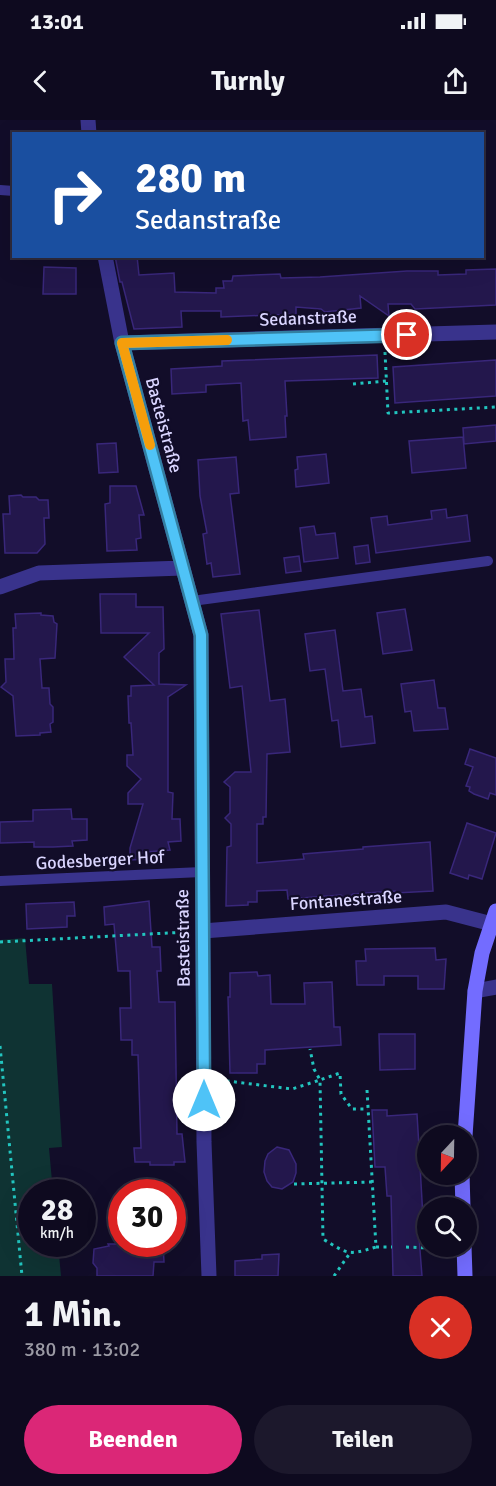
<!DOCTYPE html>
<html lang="de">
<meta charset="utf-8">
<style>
:root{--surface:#0e0a1f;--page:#1c182c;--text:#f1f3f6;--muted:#9b9aa4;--line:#2e2b3d;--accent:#db2777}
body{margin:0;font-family:Signika,sans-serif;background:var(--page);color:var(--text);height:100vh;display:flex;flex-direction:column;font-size:22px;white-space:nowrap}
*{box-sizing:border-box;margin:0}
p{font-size:20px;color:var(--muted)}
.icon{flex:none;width:33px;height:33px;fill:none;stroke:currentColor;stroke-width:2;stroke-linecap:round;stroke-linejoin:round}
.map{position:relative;height:1156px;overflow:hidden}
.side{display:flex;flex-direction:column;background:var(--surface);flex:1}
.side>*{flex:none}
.top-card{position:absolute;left:12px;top:12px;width:472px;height:126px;border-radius:0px;box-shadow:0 6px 24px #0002,0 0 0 2px var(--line);background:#1a4fa0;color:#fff;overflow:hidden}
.needle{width:39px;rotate:202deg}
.fabs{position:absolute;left:417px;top:1005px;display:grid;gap:12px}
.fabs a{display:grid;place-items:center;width:60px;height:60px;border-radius:50%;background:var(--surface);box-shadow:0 6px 24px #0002,0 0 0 2px var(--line);font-size:30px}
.speed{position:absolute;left:18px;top:1059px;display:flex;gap:12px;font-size:30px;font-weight:700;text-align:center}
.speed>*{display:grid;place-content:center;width:78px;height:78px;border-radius:50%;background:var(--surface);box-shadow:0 6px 24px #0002,0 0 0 2px var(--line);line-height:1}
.speed small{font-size:15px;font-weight:400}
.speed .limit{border:9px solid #d22;background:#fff;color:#111}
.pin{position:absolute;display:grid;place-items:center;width:51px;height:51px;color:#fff;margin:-26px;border:3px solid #fff;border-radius:50%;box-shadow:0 2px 6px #0007}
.me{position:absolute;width:66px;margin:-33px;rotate:0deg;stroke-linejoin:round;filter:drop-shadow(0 0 4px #0008)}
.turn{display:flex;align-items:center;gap:21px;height:126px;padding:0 24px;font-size:27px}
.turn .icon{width:78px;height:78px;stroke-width:2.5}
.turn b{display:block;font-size:42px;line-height:51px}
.round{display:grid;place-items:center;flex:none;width:63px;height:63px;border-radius:32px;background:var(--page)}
.headline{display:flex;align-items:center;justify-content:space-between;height:102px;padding:0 24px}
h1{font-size:36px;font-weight:700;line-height:45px}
.button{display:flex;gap:12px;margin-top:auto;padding:12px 24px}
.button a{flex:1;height:69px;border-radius:36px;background:var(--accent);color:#fff;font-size:24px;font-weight:700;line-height:69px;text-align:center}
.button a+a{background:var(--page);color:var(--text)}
.status{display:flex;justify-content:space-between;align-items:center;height:42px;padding:0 30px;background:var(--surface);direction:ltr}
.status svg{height:16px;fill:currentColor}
header{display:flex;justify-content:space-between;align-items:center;height:78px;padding:0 24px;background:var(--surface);font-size:27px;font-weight:700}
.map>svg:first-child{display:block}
.green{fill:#0f3333}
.building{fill:#23174c;stroke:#39277a;stroke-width:1.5}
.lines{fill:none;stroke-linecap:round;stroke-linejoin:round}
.path{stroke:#22c5bf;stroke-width:3;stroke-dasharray:3 4.5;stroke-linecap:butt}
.lane{stroke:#39338c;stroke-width:10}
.street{stroke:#39338c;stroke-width:15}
.secondary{stroke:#736cff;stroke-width:15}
.route-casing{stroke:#337fa1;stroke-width:15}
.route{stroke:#4fc3f7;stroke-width:10}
.slow{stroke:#f59e0b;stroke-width:10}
.labels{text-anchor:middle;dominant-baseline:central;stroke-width:4.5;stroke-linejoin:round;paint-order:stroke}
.street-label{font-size:18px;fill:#dad5ff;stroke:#120d29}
</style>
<div class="status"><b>13:01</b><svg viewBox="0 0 49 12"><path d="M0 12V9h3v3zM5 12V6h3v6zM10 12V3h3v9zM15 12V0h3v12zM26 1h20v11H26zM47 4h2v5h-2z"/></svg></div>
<header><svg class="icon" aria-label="back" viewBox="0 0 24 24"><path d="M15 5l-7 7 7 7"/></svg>Turnly<svg class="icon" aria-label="share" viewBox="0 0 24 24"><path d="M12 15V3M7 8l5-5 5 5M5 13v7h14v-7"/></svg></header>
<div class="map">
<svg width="496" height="1156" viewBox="0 0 496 1156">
<rect width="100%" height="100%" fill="#120d29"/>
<path class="green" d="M25 818 29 864H52L62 1027 49 1028 53 1072H32V1124H58L61 1156H0V820Z"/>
<path class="building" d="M115 136H137L139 155 174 153 175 172 216 173V168H224L223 161H232L233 156 280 154 281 158 320 157 407 151H438V155L466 154V150L496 149V185L415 189 411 184H388L389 196 360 176 361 188 325 192 321 189 296 187V194L221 197V191H181L182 207 134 209 122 162H120Z
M44 147 76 148V174H43Z
M377 235 378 258 285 261 287 296H285L286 317 250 320 248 300 243 301 241 263 206 265V272L172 274 171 249 222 246V241Z
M496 240V276L395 283 393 247Z
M496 305V321L464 324 463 308Z
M463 317 466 348 412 353 409 321Z
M116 323 118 352 99 353 97 324Z
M326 334 329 363 296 367 295 350 298 349 297 337Z
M236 337 239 373 230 374 240 454 213 457 211 443 207 444 203 414 207 413 200 376 198 340Z
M110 366H136L144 395H139L141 418 136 419 137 430 107 431 105 384 110 383Z
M21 375 23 377H36L39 380H48L49 398H44L45 424 37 433H5L3 394H10L9 376Z
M446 389 447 398 467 395 470 421 376 433 371 398 387 396 388 405 432 399 431 391Z
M314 406 316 415 335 413 338 438 304 442 300 408Z
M368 425 370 442 356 444 354 427Z
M299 436 301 451 286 453 284 438Z
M100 474H136V487H163L164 529 159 533V564L186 565 168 577V672L173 673 172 699H180L181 721 168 722 170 730 146 732 147 739 130 740V728L143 684H128V673L141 659 127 646V635H133L131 603H129L128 576H131V566L154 565 124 537 149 513H101Z
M405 489 412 530 383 534 377 493Z
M259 490 270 581 285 579 290 632 267 634 266 697H263V704H257V743L304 739 303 734 363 729V727L430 722 433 771 395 773V771L353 774 345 780 341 775 288 779 287 770 257 771V782H248V785L226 786 227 727 231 726V704L225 698 230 693V667L224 662 235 652H251L242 566 230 568 221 494Z
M41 493V495L53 496 54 502 57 504 55 538 40 539 42 568H49L50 584 53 587V602L50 604 51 612 40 613V615L16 616 13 576 1 567 6 562 5 539H14L13 508H16L15 494Z
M335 510 343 571 361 569 365 597 372 596 375 623 341 627 338 600 332 601 325 549 310 551 305 514Z
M434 560 438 588H445L448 609 414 611 411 591 405 592 401 564Z
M470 629 496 638V675L490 673 488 679 474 674 469 671 470 667 466 666 473 647 465 644Z
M71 689 72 699H87V720L72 721 73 726 53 727H34V722L0 723V702L33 701V690Z
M467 703 496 713 482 759 469 755 468 759 450 753Z
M149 781 152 827H160L161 851H157L159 882H175L177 1014H182L185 1042H174V1045H150V1042H135L134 1028H141L138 935H132V920H121L120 888H131L130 851H118L114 804 105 805 104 787Z
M74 782 75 796H67V807L27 809 26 784Z
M435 828 436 840 446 839 444 869H418V856H384V865H357L356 841H366L365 829Z
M257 852 258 856 270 855 271 884H305L304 863 332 862 334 907H340L341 925 265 930V944H257V953H230L228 877H230V853Z
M379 914H415V949L380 950Z
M372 990H387V996L417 994 419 1027 428 1032V1038L424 1041V1045H420L424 1116 419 1117 422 1156H393L391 1076H387L385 1047H375Z
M277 1027 289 1030 296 1044V1053L293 1062 282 1069 272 1067 267 1061 264 1052 265 1041 268 1034Z
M108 1124H163L164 1142H154L153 1156H97V1148L93 1143 94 1129 109 1126Z
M279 1134 278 1156H235V1141L262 1139V1135Z"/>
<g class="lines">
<path class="path" d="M385 232 388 293 496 287
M353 264 386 261
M0 822 187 812
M0 926 22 1156
M219 960 292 969 320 960 314 949 310 929
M367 970C370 1022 373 1075 376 1127 347 1136 348 1134 323 1119L320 960 340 953 341 974 352 989H368
M294 1064 372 1062
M376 1127H392
M406 1127 449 1129
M334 1156 350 1133"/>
<path class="lane" d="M0 70 14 71
M192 481 488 441
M0 761 202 752"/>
<path class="street" d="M88 0 89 14
M105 136 122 223 201 515 204 1022 209 1156
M122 223 496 212
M0 467 39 453 183 448
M203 811 446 792 492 804
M475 871 496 867"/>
<path class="secondary" d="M465 1016 475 871 482 833 496 791
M462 1054 463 1088
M464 1126 465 1156"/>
</g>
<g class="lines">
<defs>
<path id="route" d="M204 980 201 515 122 223 407 215"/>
</defs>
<use href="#route" class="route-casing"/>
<use href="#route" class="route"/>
<path class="slow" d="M150 325 122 223 227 220"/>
</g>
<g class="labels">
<g class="street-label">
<text transform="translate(308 198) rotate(-2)">Sedanstraße</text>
<text transform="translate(164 305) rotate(75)">Basteistraße</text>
<text transform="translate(100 740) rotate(-3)">Godesberger Hof</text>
<text transform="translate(346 780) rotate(-4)">Fontanestraße</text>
<text transform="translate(183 818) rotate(-91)">Basteistraße</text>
</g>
</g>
</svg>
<div class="fabs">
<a><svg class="needle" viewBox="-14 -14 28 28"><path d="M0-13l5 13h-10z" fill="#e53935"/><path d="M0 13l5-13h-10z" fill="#9b9aa4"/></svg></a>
<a><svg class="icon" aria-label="search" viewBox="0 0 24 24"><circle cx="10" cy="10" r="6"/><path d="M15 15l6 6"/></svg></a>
</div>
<div class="speed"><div>28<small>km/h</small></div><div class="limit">30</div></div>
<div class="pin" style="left:407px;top:215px;background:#d93025"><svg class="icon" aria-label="arrive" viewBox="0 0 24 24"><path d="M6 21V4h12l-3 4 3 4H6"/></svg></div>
<svg class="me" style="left:204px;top:980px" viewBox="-20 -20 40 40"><circle r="19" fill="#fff"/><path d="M0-13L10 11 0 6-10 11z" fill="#4fc3f7"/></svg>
<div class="top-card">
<div class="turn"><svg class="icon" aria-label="right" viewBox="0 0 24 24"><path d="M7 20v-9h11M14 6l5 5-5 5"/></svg><div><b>280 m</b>Sedanstraße</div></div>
</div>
</div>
<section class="side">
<div class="headline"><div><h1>1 Min.</h1><p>380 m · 13:02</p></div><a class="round" style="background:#d93025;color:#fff"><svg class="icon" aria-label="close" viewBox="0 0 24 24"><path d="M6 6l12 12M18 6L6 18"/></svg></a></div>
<div class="button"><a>Beenden</a><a>Teilen</a></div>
</section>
